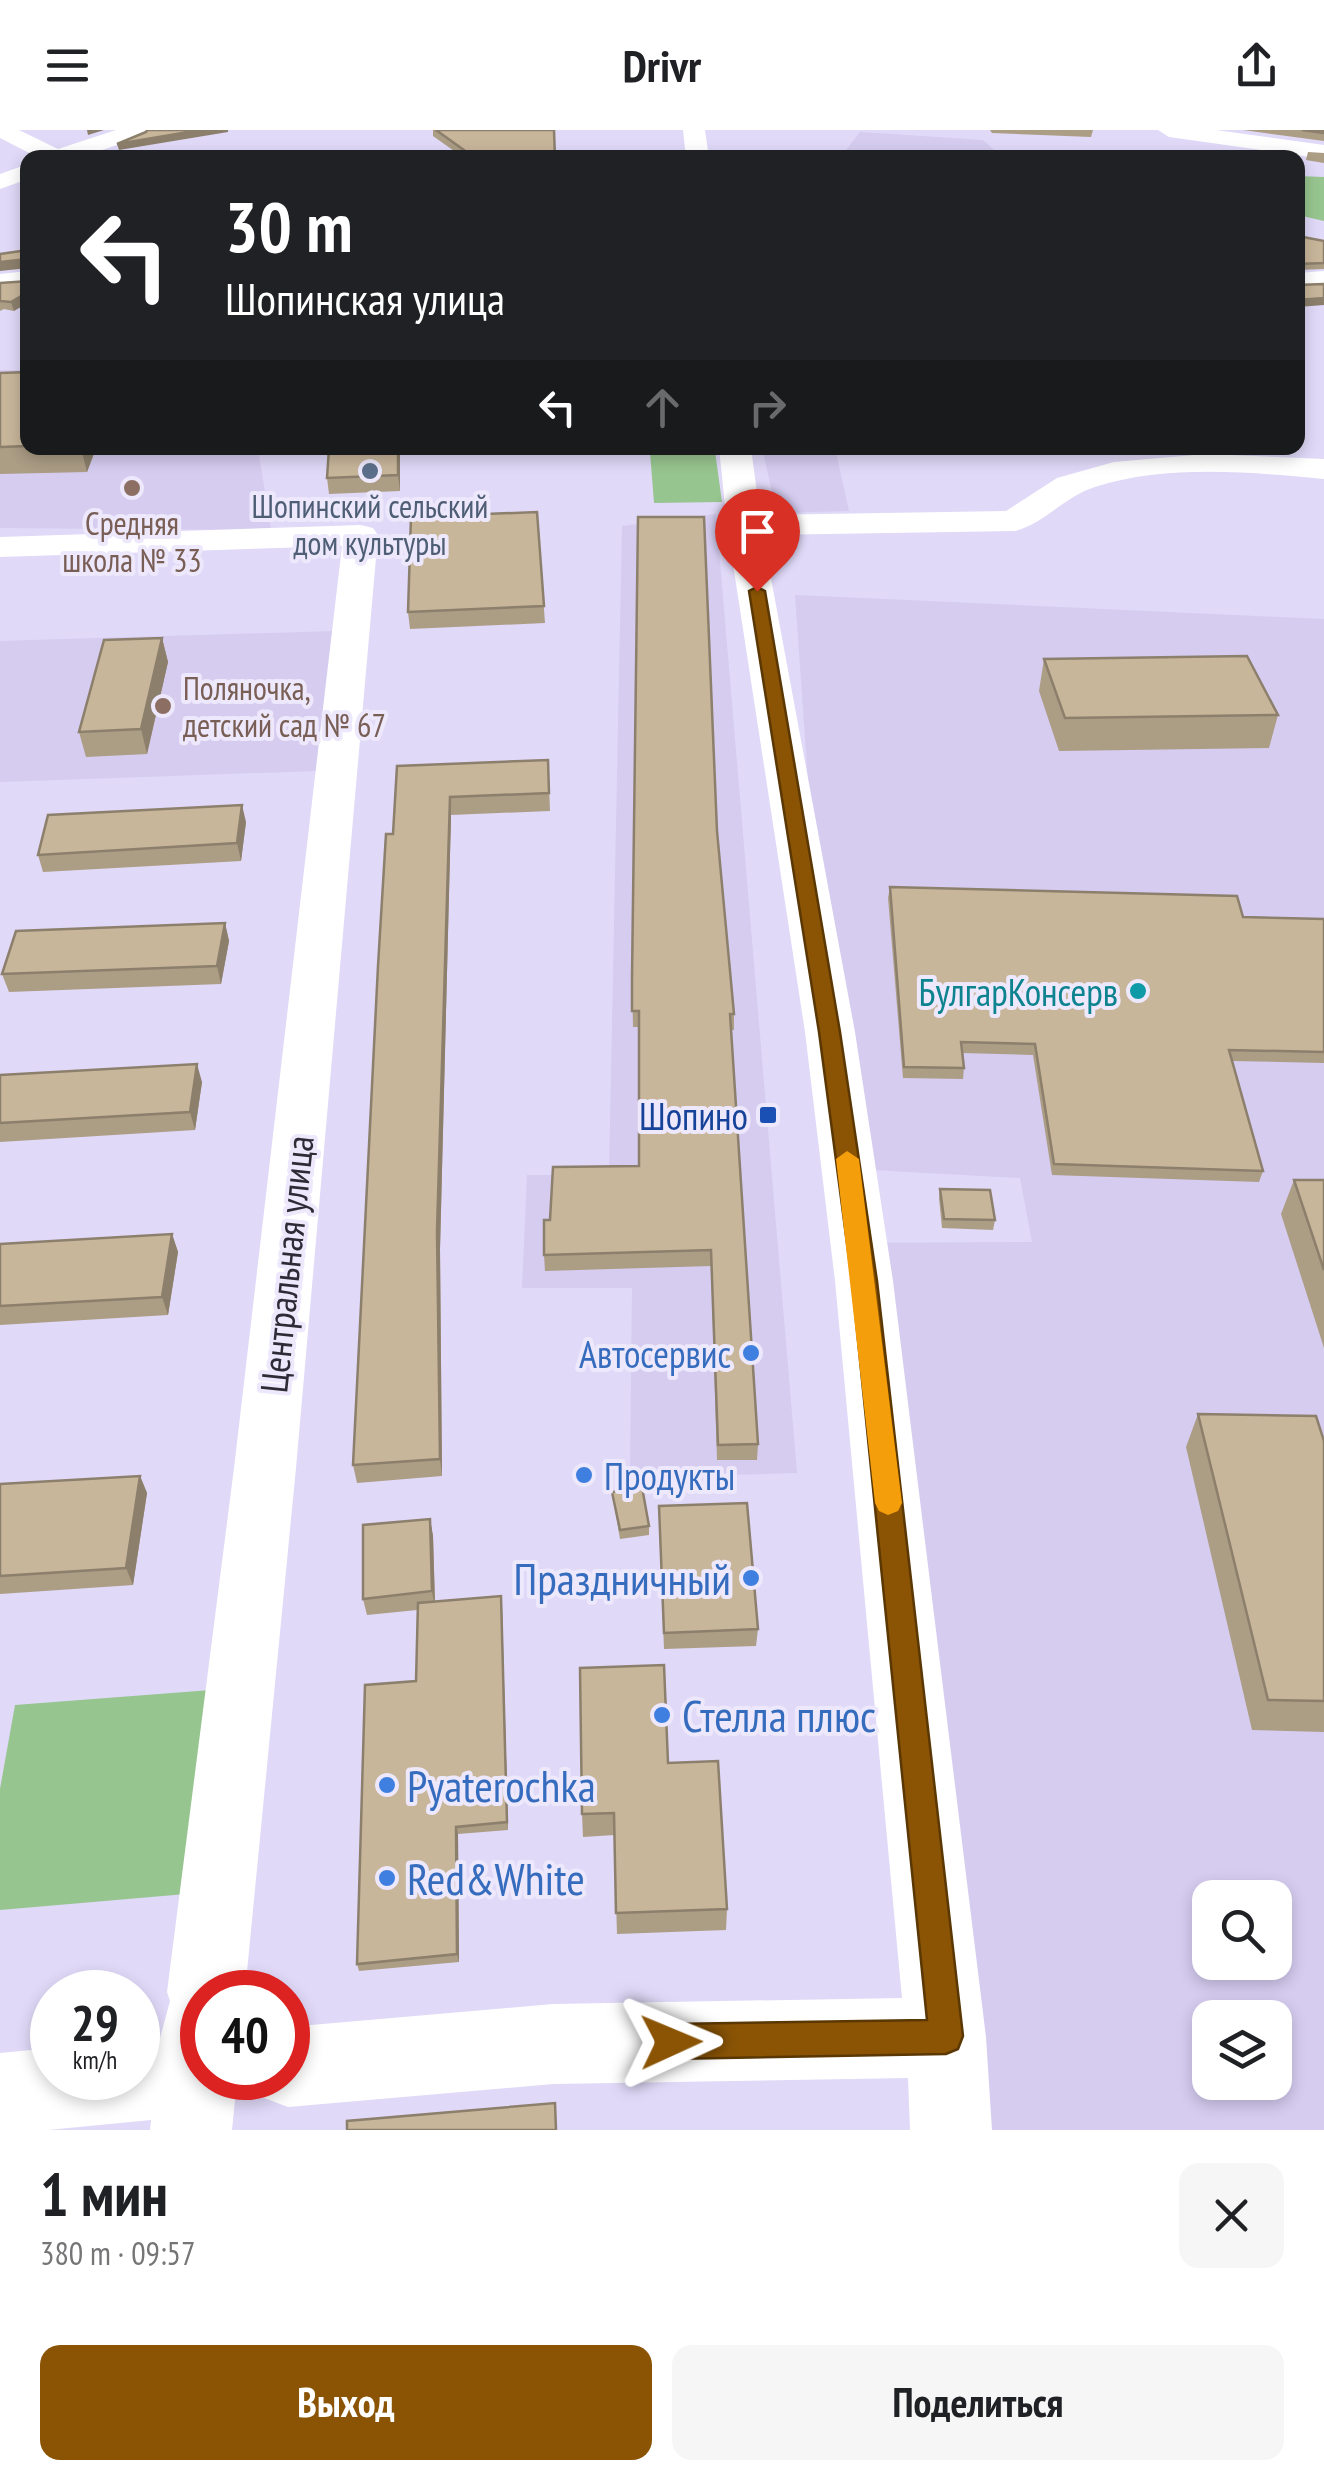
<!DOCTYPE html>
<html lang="ru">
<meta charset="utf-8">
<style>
:root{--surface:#fff;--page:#f6f6f6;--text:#202124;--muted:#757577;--accent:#8a5404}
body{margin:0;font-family:"PT Sans Narrow",sans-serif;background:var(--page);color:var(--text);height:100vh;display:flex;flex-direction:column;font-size:38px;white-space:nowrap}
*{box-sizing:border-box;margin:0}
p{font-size:32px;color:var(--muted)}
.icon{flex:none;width:55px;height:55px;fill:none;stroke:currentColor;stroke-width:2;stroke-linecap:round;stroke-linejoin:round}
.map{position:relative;height:2000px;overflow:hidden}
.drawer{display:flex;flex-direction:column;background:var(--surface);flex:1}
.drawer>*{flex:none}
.hud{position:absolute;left:20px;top:20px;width:1285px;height:305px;border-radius:20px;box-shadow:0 5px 15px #0003;background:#202124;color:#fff;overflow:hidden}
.buttons{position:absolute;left:1192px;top:1750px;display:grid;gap:20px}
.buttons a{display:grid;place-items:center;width:100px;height:100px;border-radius:20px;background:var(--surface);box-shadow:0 5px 15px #0003;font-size:50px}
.speed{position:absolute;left:30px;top:1840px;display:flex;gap:20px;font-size:50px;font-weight:700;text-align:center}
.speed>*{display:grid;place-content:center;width:130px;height:130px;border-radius:50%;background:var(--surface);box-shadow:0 5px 15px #0003;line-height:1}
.speed small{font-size:25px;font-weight:400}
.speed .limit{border:15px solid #d22;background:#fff;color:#111}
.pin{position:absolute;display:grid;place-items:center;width:85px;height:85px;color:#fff;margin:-102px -42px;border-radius:50% 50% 50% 0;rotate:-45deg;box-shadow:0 0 10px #0007}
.pin .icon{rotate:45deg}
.me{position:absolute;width:110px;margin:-55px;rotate:89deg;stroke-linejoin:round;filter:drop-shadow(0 0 8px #0008)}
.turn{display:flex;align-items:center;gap:35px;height:210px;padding:0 40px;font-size:45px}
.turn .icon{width:130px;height:130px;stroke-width:2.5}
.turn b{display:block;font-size:70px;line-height:85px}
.lanes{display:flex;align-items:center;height:95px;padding:0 40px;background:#0003;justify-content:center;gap:50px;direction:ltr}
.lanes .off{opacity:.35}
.round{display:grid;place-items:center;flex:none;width:105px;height:105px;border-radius:20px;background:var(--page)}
.summary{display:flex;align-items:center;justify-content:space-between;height:170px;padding:0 40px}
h1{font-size:60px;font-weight:800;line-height:75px}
.primary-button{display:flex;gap:20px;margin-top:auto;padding:20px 40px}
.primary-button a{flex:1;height:115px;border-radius:20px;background:var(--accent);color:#fff;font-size:40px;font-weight:800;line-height:115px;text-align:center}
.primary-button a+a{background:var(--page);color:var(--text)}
header{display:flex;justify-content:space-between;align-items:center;height:130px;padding:0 40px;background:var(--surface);font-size:45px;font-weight:800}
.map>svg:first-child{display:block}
.built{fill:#d5ccf0;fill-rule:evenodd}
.green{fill:#97c58f}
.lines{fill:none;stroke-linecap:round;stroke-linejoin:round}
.minor{fill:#fff;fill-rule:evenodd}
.wall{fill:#ac9d85}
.shaded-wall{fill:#8c7f6c}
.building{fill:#c8b69b;stroke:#8c7f6c;stroke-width:2.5}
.route{fill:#8a5404;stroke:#5a3703;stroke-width:2.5}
.slow{fill:#f59e0b}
.service-dot{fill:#5c6f8a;stroke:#ede8fb;stroke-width:4}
.education-dot{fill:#8d6e63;stroke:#ede8fb;stroke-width:4}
.culture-dot{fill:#0f9aa8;stroke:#ede8fb;stroke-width:4}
.transit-dot{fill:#1a4fb4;stroke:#ede8fb;stroke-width:4}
.shop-dot{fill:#3f7fe0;stroke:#ede8fb;stroke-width:4}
.labels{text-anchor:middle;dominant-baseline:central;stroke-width:8;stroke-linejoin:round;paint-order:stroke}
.far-service-label{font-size:32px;fill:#4e5e75;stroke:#ede8fb}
.far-education-label{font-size:32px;fill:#785e54;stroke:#ede8fb}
.culture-label{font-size:38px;fill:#0d838f;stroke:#ede8fb;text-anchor:end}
.transit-label{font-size:38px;fill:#164399;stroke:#ede8fb;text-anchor:end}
.street-label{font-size:38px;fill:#2e2b37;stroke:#ede8fb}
.shop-label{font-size:38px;fill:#366cbe;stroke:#ede8fb;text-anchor:end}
.near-shop-label{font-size:45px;fill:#366cbe;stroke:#ede8fb;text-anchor:start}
</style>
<header><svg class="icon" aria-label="menu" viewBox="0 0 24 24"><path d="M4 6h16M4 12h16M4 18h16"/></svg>Drivr<svg class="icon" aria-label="share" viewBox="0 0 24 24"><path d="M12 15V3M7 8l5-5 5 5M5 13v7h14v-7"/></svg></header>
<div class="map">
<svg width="1324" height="2000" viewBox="0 0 1324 2000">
<rect width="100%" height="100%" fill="#e0d9f8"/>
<path class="built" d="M860 2 983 10 1002 27 840 28Z
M0 240H27L28 318H258L271 400 0 398Z
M762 318H835L849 381 777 383Z
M716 384 797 1343 630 1348 632 1158H522L527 1045H609L622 396Z
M795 465 1324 489V2000H960L844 1113 1032 1112 1020 1048 835 1038ZM1210 1768H1275V1832H1210ZM1210 1888H1275V1952H1210Z
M335 501 316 641 0 652V511Z"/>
<path class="green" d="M1298 46 1324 47V91L1298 85Z
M715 321 722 372 654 373 650 322Z
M211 1560 186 1764 0 1780V1659L15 1575Z"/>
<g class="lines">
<path class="minor" d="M0 0H19L58 19 116 0H149L146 5 79 28H39L0 8Z
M683 0H705L709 28H686Z
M1158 0H1216L1324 15V29L1169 7Z
M28 34V49L0 59V44Z
M28 141V157L0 160V144Z
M1324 141V157L1298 159V143Z
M719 318H751L760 385 1006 381 1057 348 1114 332 1206 324 1324 329V349C1251 342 1166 334 1095 357 1065 366 1044 394 1015 401L763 405 855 902 893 1151 986 1907 992 2000H910L908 1948 553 1954 288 1977 259 1966 252 1948H288V1897L553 1874 902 1868 835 1151 805 902 727 395Z
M361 395 373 398 378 405 296 1338 245 1862H202V1948H241L236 1960 232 2000H150L151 1990 48 2000H0V1923L52 1918V1948H138V1910L160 1908 170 1871 167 1862 234 1338 342 416 0 427V407Z"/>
</g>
<path class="wall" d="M433 0H554L555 28H464L433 6Z
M990 0H1093L1091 7 992 3Z
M1243 0H1324V11Z
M1308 22 1324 23V33L1306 30Z
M1298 106 1324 111V139L1298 140Z
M28 151 14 181 4 179 0 181V153Z
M28 242V318H96L87 342 0 344V243Z
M329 318H400V361L329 364 327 348Z
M537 382 545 493 410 499 408 482Z
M162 508 168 532 147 624 86 627 79 602Z
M1044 529 1278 585 1269 618 1059 621 1039 561Z
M548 630 550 681 451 685 440 1119 442 1346 357 1353 353 1335 397 636Z
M246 692 241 731 43 742 38 725Z
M717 701 734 884V900H731L758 1314 757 1330H717L711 1136 545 1141 544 1125 550 1090 639 1036V897H633L632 849Z
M890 757 1243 787 1324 789V933L1232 931 1263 1041 1259 1052 1052 1045 1033 925 962 923 964 938 963 949 903 948 888 768Z
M225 793 229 811 221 854 9 862 2 844Z
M0 945 202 952 195 1000 0 1012Z
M1294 1050H1324V1218L1281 1084Z
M940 1059 995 1090 993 1100 942 1098 939 1068Z
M172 1104 178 1122 168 1185 0 1195V1114Z
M1198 1284 1324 1311V1602L1252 1600 1186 1317Z
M140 1346 147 1363 133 1455 0 1464V1354Z
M612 1362 649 1396V1405L620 1409Z
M430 1389 433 1406 435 1471 501 1466 508 1700 458 1704 459 1832 359 1841 357 1834 416 1551 417 1480 367 1485 363 1469Z
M659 1393 758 1499 756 1516 664 1519Z
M668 1633 727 1779 726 1800 617 1804 614 1705 583 1707 582 1684Z"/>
<path class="shaded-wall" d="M87 0H104L88 5Z
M200 0H228V2L119 20 117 14Z
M28 129V138L0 141V132Z
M28 162V173L14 181 11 172Z
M1324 168V175L1298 177V170Z
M81 318H96L87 342Z
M398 318H400V361L398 345Z
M162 508 168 532 147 624 141 599Z
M450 667 451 685 440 1119 442 1346 440 1329 437 1101Z
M242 675 246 692 241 731 237 713Z
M225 793 229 811 221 854 217 836Z
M197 934 202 952 195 1000 190 982Z
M172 1104 178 1122 168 1185 162 1167Z
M140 1346 147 1363 133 1455 126 1438Z
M430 1389 433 1406 435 1478 432 1461Z
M501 1466 502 1475 508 1700 507 1692Z
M456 1697 458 1704 459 1832 457 1824Z"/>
<path class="building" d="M147 0H200L117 14 146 2Z
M436 0H554L555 28H475Z
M1302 0H1324V3Z
M1298 106 1324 111V133L1298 134Z
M28 120V129L0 132V124Z
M28 151V162L11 172 0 171V153Z
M1324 154V168L1298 170V155Z
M28 242V316L0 317V243Z
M329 318H398V345L327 348Z
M537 382 544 476 408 482 411 387Z
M638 387H704L717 701 734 884H730L758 1314 718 1315 711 1120 544 1125V1090H550L553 1037 639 1036V881H632V849Z
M162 508 141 599 79 602 104 510Z
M1247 526 1278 585 1065 588 1044 529Z
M548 630 549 663 450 667 437 1101 440 1329 353 1335 378 836 386 704H393L397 636Z
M242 675 237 713 38 725 48 685Z
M890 757 1237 766 1243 787 1324 789V922L1229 920 1263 1041 1054 1034 1035 914 961 912 964 938 904 937Z
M225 793 217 836 2 844 16 801Z
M197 934 190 982 0 993V945Z
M1294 1050H1324V1140Z
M940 1059 990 1060 995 1090 944 1089Z
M172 1104 162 1167 0 1176V1114Z
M1198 1284 1316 1286 1324 1311V1571L1268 1570Z
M140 1346 126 1438 0 1446V1354Z
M642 1357 649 1396 620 1400 612 1362Z
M747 1373 758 1499 664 1503 659 1376Z
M430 1389 432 1461 363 1469V1395Z
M501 1466 507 1692 456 1697 457 1824 357 1834 365 1555 416 1551 418 1473Z
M664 1535 668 1633 718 1631 727 1779 616 1783 614 1683 582 1684 580 1538Z
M555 1973 556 2000H347V1991Z"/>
<path class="route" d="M757 457 765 461 840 902 877 1151 963 1906 958 1919 946 1924 671 1929 658 1924 653 1912 658 1899 671 1894 927 1890 852 1151 819 902 749 461Z"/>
<path class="slow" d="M847 1021 859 1029 902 1373 898 1381 888 1385 879 1381 875 1373 836 1029Z"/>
<circle class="service-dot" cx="370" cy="341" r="10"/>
<g class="education-dot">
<circle cx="132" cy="358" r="10"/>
<circle cx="163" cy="576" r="10"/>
</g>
<circle class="culture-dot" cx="1138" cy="861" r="10"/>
<rect class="transit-dot" x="758" y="975" width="20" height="20" rx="5"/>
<g class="shop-dot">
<circle cx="751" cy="1223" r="10"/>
<circle cx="584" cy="1345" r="10"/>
<circle cx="751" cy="1448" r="10"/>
<circle cx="662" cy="1585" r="10"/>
<circle cx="387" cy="1655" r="10"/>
<circle cx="387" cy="1748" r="10"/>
</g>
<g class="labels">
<g class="far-service-label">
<text x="370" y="376">Шопинский сельский<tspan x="370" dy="37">дом культуры</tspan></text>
</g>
<g class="far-education-label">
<text x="132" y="393">Средняя<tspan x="132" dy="37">школа № 33</tspan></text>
<text x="183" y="558" text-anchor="start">Поляночка,<tspan x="183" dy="37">детский сад № 67</tspan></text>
</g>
<g class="culture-label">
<text x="1118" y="861">БулгарКонсерв</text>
</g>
<g class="transit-label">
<text x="748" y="985">Шопино</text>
</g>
<g class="street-label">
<text transform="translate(286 1134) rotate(-84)">Центральная улица</text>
</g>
<g class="shop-label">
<text x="731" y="1223">Автосервис</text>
<text x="604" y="1345" text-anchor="start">Продукты</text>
</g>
<g class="near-shop-label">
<text x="731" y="1448" text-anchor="end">Праздничный</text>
<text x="682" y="1585">Стелла плюс</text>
<text x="407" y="1655">Pyaterochka</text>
<text x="407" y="1748">Red&amp;White</text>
</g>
</g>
</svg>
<div class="buttons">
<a><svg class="icon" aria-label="search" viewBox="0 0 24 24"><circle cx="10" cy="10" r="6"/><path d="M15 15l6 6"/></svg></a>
<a><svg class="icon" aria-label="layers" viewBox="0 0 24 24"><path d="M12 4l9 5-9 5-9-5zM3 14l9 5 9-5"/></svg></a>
</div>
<div class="speed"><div>29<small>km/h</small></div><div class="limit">40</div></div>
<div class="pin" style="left:757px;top:461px;background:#d93025"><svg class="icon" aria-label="arrive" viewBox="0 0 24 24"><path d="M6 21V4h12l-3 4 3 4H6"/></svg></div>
<svg class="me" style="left:671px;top:1912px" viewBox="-20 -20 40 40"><path d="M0-17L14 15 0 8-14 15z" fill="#8a5404" stroke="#fff" stroke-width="4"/></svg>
<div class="hud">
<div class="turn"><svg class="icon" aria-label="left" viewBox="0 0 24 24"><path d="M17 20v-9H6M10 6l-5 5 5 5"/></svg><div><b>30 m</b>Шопинская улица</div></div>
<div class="lanes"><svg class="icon" aria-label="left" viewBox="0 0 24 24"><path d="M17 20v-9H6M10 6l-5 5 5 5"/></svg><svg class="icon off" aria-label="ahead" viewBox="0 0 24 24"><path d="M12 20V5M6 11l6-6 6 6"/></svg><svg class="icon off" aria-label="right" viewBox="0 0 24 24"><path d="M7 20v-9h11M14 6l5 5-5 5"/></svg></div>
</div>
</div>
<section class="drawer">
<div class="summary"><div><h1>1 мин</h1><p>380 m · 09:57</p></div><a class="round"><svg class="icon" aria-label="close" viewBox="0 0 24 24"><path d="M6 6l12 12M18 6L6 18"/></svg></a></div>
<div class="primary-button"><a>Выход</a><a>Поделиться</a></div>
</section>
